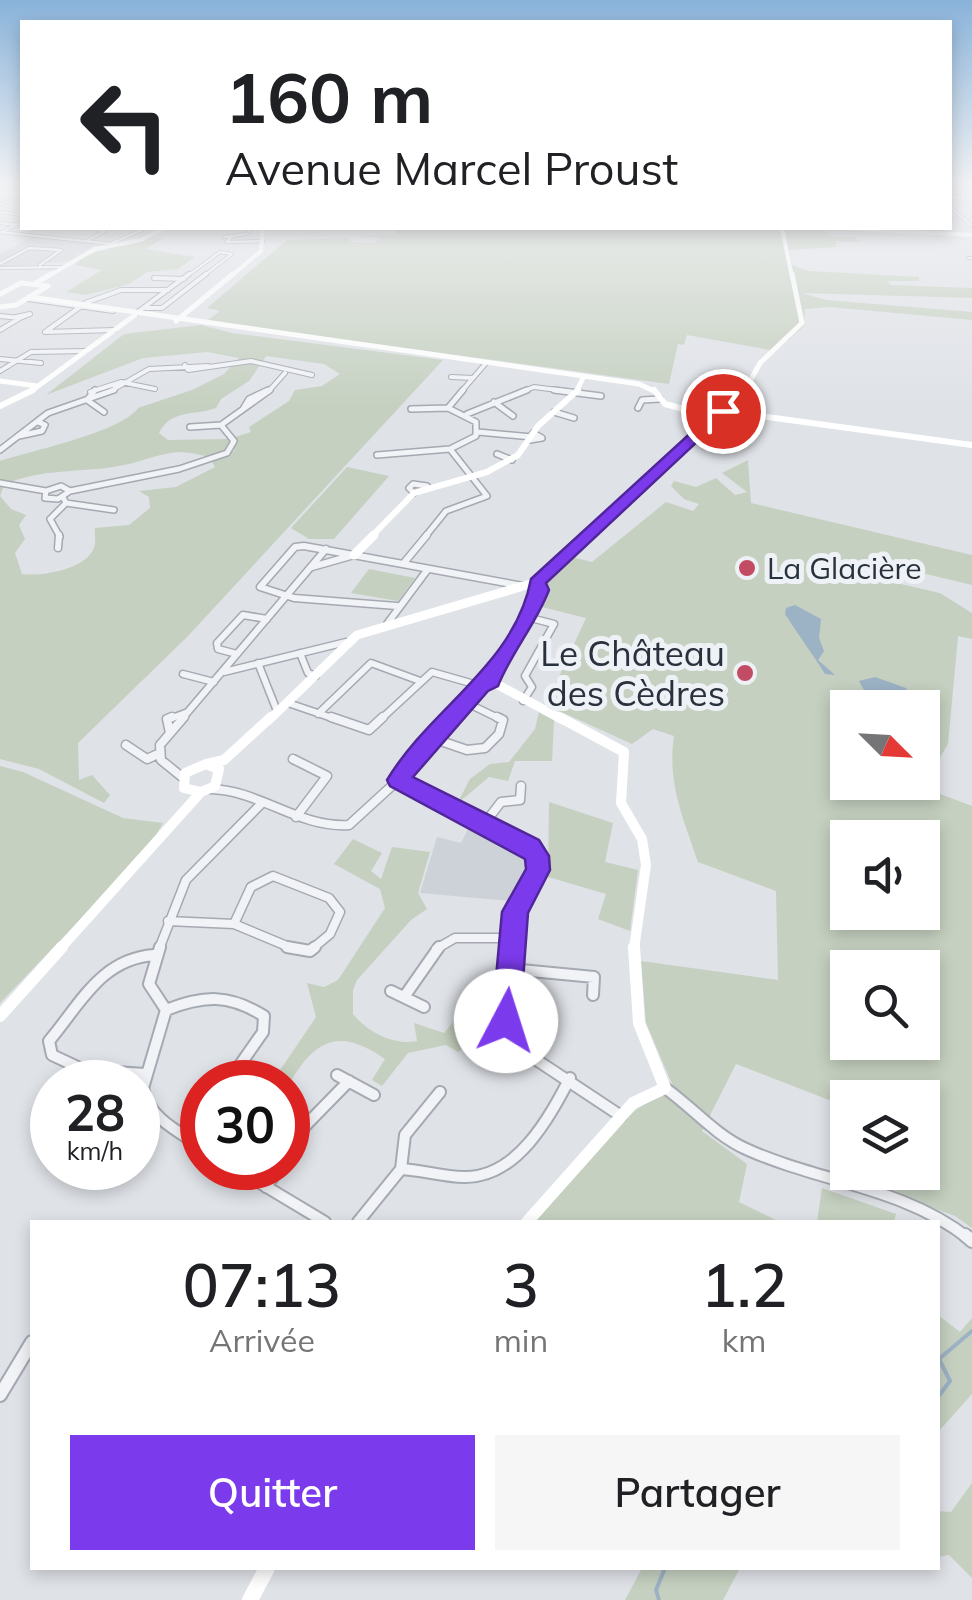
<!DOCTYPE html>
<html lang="fr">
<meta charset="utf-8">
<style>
:root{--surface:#fff;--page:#f6f6f6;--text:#202124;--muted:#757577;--accent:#7c3aed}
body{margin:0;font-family:Mulish,sans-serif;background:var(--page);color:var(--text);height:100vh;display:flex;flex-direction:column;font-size:38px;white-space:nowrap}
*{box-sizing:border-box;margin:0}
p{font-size:32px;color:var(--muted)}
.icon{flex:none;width:55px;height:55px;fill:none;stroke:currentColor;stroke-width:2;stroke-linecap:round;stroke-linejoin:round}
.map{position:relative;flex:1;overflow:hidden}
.side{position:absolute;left:30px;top:1220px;width:910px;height:350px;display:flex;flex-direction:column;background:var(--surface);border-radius:0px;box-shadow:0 5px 15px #0003}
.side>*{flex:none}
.banner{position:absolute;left:20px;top:20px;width:932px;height:210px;border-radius:0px;box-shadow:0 5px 15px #0003;background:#fff;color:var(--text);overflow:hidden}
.needle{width:65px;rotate:114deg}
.buttons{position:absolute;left:830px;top:690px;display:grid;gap:20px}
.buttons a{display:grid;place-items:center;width:110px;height:110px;border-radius:0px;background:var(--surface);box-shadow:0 5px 15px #0003;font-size:50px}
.speed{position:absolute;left:30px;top:1060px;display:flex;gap:20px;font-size:50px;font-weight:700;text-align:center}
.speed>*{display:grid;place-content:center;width:130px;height:130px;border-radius:50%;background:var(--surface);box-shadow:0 5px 15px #0003;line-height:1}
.speed small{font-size:25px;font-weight:400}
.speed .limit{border:15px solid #d22;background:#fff;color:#111}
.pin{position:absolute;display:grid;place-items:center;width:85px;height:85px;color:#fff;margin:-42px;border:5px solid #fff;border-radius:50%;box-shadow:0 2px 10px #0007}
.me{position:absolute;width:110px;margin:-55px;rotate:5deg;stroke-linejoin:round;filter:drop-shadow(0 0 8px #0008)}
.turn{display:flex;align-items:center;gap:35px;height:210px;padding:0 40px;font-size:45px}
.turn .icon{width:130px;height:130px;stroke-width:2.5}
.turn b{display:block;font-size:70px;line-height:85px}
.eta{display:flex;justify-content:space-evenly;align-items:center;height:170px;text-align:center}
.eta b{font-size:60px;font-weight:600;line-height:70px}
.cta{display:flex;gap:20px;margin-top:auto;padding:20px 40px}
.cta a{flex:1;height:115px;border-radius:0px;background:var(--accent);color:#fff;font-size:40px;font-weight:600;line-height:115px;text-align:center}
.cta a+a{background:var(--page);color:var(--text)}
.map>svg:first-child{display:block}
.built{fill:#cdd2d9}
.green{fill:#c5d0c0;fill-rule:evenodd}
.water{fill:#9cb2c5}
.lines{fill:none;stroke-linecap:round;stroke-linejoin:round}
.stream{stroke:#9cb2c5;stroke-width:4}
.street-far6-casing{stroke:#a5a9b1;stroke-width:4}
.street-far5-casing{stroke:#a5a9b1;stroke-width:6}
.street-far4-casing{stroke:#a5a9b1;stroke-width:8}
.street-far3-casing{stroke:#a5a9b1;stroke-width:9}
.street-far2-casing{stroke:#a5a9b1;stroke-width:11}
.street-far1-casing{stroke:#a5a9b1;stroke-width:14}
.street-casing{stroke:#a5a9b1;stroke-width:16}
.street-far6{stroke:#f1f3f6;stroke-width:2.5}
.street-far5{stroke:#f1f3f6;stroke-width:4}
.street-far4{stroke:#f1f3f6;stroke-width:5}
.street-far3{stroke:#f1f3f6;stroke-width:6}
.street-far2{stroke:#f1f3f6;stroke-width:8}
.street-far1{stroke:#f1f3f6;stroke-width:10}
.street{stroke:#f1f3f6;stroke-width:12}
.secondary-far6{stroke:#fff;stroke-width:4}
.secondary-far5{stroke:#fff;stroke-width:5}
.secondary-far4{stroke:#fff;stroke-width:6}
.secondary-far3{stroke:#fff;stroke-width:9}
.secondary-far2{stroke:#fff;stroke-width:10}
.secondary-far1{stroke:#fff;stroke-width:12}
.secondary{stroke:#fff;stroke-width:16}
.route{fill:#7c3aed;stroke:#51269a;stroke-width:2.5}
.poi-dot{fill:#c34c65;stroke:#eef1f5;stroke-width:4}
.labels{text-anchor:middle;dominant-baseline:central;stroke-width:10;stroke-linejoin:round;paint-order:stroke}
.far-poi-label{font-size:30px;fill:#29313d;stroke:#eef1f5;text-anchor:start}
.poi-label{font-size:35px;fill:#29313d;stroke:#eef1f5;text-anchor:end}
</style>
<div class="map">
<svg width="972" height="1600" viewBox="0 0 972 1600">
<rect width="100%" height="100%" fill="#dfe2e7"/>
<path class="built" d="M32 237 99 243 69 261 0 268V254Z
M468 829 527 856 532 866 511 901 420 893 437 837 461 843Z"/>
<path class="green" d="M398 228 824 230 833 237H855L859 242 835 241 837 247 789 250 792 265 809 271 919 277V281H887L891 285 972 288V298L802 293 826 300 972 312V320L829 307 805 309 804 326 776 351 687 335 684 345 678 344 669 384 207 321 220 311 207 308 287 240 349 238 351 242 374 243 380 238 360 236 394 235Z
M151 237 163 238 146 249 195 257 178 269 147 272 129 284 86 295 66 292 102 270 75 265C84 254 96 250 110 250L102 248Z
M201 325 232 333 443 360 188 636 78 743 79 780 92 775 110 795 104 803 39 769 0 759V461C30 451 122 432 138 408L192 390 224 374 239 358 207 352 143 358 46 395 124 334ZM266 356 324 364 340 374 322 386 295 390 289 401 249 427 251 432 235 437 234 451 212 462 215 467 176 487 139 491 149 497 150 508 129 525 95 528C94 533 96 538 95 544 91 569 41 577 22 574L15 553 25 539 19 525 26 515 11 509 0 496 4 485C41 468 80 473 119 466 138 463 160 453 179 452 201 452 211 464 229 447V439L168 440 159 433C171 409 193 416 216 408L221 399 249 381Z
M748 460 751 503 972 555V585L885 564 879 579 940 593 972 613V639L958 636 948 744 922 787 972 806V1228L955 1216 886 1191 887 1173 922 1172V1098H848L847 1107 736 1064 702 1131 747 1164 739 1202 780 1222H535L625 1117 673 1086 646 1023 641 961 778 980 776 891 698 862C683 818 667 782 674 736L653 729 632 744 546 705 586 618 538 606 542 588 572 557 592 562 666 502 693 511 699 504 684 499 671 486 674 481 696 487 716 478 735 495 747 492 722 473ZM848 708H922V782H848ZM848 838H922V912H848ZM848 968H922V1042H848Z
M347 467 389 476 334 539H309L291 528Z
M369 569 415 578 398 601 351 593Z
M539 712 554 720 552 761H515L508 781 489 777 457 804 470 779 490 764 509 762 535 729Z
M0 766 23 772 123 818 163 823 147 850 0 1003Z
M549 802 613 823 605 862 638 870 630 931 598 919 606 894 548 877Z
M353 839 382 853 371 871 381 879 392 847 430 852 418 893 427 909 411 920 357 980 353 990V1014C367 1032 395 1046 417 1041L414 1023 444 1033 456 1018 464 1021 462 1049 458 1052 446 1045 408 1053 382 1086 372 1080 385 1059C338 1026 314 1040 288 1086V1082H272L316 1017 307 983 324 987 338 980 385 908 380 889 334 864Z
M822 1188 896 1214 894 1222H817Z
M938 1315 960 1332 972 1318V1394L938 1432Z
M972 1483V1578L949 1555 938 1557V1511L951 1512Z
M642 1568H740L723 1600H625Z"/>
<path class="water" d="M795 605 821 619 819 638 824 651 818 660 835 675 825 674C812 653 799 636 785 614L786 608Z
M875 677 906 688 917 707 871 703 859 681Z"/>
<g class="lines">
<path class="stream" d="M938 1397 950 1381 939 1359 972 1331
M659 1600 656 1590 665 1568"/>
<defs>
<path id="street-far6" d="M950 189 972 190
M950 196 964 199 953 197
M0 205 22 195
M950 207 972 226
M0 212 22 215
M0 223 16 225
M252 228 247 234 224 237H232L226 242 263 241
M4 231 22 222
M0 232 112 244
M88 240 105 231 98 230
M112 243 142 230
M968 258H972
M0 264 29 248 61 250 40 265
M0 268 65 267
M186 277 220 252 232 254 202 277"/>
<path id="street-far5" d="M154 278 184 279
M28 299 113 311
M85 303 121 290H168
M80 307 45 332 114 330
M145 308H162L206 274
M135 314 189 274
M0 316 20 318 0 330
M16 317 30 314 20 318
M0 359 41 363
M185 365 188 370 251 361 312 375
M0 371 31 352 85 351
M451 377 473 378
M90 392 121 382 155 389
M109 392 149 369 208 366
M263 392 268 390
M268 392 285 373
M461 392 486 363
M521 392 534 387 573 392"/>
<path id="street-far4" d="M554 390 601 396
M87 400 95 390
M87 400 104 412
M494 402 513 416
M638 408 642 400 660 399
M243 409 249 399 268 390
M411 409 448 408
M554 412 574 418
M467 414 527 390
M190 427 221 425
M478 432 532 437
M19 436 42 431 45 425 38 422
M530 440 542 438 533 433
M0 450 48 413 114 390
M497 454 512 460
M377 455 450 449
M0 483 46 491
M61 486 70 491 58 499 45 498 46 491Z
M70 491 179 469 227 453 234 441 221 425 270 390
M414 493 409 488 413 484 427 486
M66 503 114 510
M60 537 50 519 66 503 63 497
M425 537 446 511 487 496 450 449 476 436V422L448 408 463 390"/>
<path id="street-far3" d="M58 548 59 535
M403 564 427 535
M312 567 354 555
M397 606 294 598 260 587 295 547 304 546 523 586
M387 624 428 569
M300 653 308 673 316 676
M237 654 218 649 217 643 243 615 267 619
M258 663 277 711
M224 672 346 642
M183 674 214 682
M523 701 532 687 525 676 554 624 527 617
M467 703 502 720
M291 704 338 720
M318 714 371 663 420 681
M167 720 188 712
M181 720 326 549
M380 720 432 672 481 686
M451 720 491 681"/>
<path id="street-far2" d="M331 717 369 730 383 717
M170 733 167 719 172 717
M435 739 467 750 485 748 499 734 503 720 497 717
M126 745 147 759 158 754
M293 759 327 776 296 817
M182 777 161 760 160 745 184 717
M398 780 536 853 538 870 515 913 513 949
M210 789C260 790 298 828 349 825L396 782 453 717
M484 824 501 802 520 800 521 786
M168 921 234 924
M234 924 294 949
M234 924 251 887 273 876 329 898 340 912 330 934 312 949
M159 949 186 880 262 803
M436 949 455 938H512"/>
<path id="street-far1" d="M160 947 149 984 166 1010 143 1088C147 1117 179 1132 202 1147
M287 947 310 951 315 947
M513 947 507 1034 529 1055 621 1116
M510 969 594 977 593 995
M391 991 424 1007
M404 997 439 947
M166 1010C204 995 229 994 264 1016L263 1032 228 1082
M145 1074 84 1070 52 1055 49 1041C81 1003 101 959 154 955
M337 1075 374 1095
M665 1088C692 1107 715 1135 746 1149 819 1182 903 1187 968 1238
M187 1137 202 1117
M288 1154 305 1126 349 1081
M235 1168 325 1222
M401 1169 405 1135 440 1092
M266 1187 279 1168
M358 1222 401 1169C422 1170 443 1177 464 1177 517 1178 549 1118 570 1078"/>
<path id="street" d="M965 1235 972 1241
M0 1395 32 1342"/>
</defs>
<use href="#street-far6" class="street-far6-casing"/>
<use href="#street-far5" class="street-far5-casing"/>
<use href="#street-far4" class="street-far4-casing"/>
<use href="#street-far3" class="street-far3-casing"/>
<use href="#street-far2" class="street-far2-casing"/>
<use href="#street-far1" class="street-far1-casing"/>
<use href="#street" class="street-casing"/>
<use href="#street-far6" class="street-far6"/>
<use href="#street-far5" class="street-far5"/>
<use href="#street-far4" class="street-far4"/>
<use href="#street-far3" class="street-far3"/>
<use href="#street-far2" class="street-far2"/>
<use href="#street-far1" class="street-far1"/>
<use href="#street" class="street"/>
<path class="secondary-far6" d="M0 192 22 195
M782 228 792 277
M841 228 972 235
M47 277 95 249 141 240 164 228
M230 277 261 251 263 228"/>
<path class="secondary-far5" d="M36 283 51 274
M0 294 21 283 48 286 16 305 0 307
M30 297 639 384 656 392
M176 321 233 274
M0 381 37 386
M30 392 135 315
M576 392 584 376
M744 392 760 363 802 323 792 274"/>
<path class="secondary-far4" d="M654 390 665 404 714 417
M0 406 33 390
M723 411 972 445
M371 537 414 493 487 472 518 455 538 426 578 390
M586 537 745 390"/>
<path class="secondary-far3" d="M354 555 374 535
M537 582 540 589 491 681 563 720
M269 720 357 635 537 582 589 535"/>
<path class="secondary-far2" d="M559 717 624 752 621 803 642 839 646 865 634 949
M206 764 224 760 271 717
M206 764 219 769 215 786 201 792 184 788 185 773Z
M60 949 201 792"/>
<path class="secondary-far1" d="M0 1016 62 947
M527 1222 633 1103 665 1088 639 1023 634 947"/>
<path class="secondary" d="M250 1600 267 1568"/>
</g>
<linearGradient id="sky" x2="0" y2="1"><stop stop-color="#89b3da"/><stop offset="0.45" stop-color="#f1f2f4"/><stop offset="1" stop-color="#f1f2f4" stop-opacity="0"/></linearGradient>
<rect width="972" height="408" fill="url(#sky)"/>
<path class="route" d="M718 408 730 411 546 583 549 590C536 624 511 653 498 686L488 691 413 777 539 840 549 856 550 870 528 913 520 1021 516 1030 506 1034 496 1030 492 1021 502 912 526 869 525 859 390 786 387 780C430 708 515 665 531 579Z"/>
<g class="poi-dot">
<circle cx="747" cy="568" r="10"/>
<circle cx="745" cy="673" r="10"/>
</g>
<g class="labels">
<g class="far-poi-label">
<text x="767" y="568">La Glacière</text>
</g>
<g class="poi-label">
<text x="725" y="653">Le Château<tspan x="725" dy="40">des Cèdres</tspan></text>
</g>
</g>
</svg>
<div class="buttons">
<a><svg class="needle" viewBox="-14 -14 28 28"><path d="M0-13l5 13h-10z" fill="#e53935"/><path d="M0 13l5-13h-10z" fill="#757577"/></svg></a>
<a><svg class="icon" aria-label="sound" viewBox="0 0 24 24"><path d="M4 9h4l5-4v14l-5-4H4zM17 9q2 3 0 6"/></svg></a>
<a><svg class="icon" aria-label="search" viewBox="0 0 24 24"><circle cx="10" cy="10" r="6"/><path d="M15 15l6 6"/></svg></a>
<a><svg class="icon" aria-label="layers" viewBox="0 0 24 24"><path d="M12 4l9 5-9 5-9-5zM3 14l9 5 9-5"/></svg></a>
</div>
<div class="speed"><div>28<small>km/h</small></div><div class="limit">30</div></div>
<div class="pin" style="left:723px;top:411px;background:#d93025"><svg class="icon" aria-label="arrive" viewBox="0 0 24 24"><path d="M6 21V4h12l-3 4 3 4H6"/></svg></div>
<svg class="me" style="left:506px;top:1021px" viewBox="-20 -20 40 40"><circle r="19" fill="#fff"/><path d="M0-13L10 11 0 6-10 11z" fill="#7c3aed"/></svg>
<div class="banner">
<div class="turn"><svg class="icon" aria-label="left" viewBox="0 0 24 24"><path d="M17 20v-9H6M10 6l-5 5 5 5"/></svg><div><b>160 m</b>Avenue Marcel Proust</div></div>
</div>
<section class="side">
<div class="eta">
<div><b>07:13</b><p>Arrivée</p></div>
<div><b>3</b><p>min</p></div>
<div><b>1.2</b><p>km</p></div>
</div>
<div class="cta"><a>Quitter</a><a>Partager</a></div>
</section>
</div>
